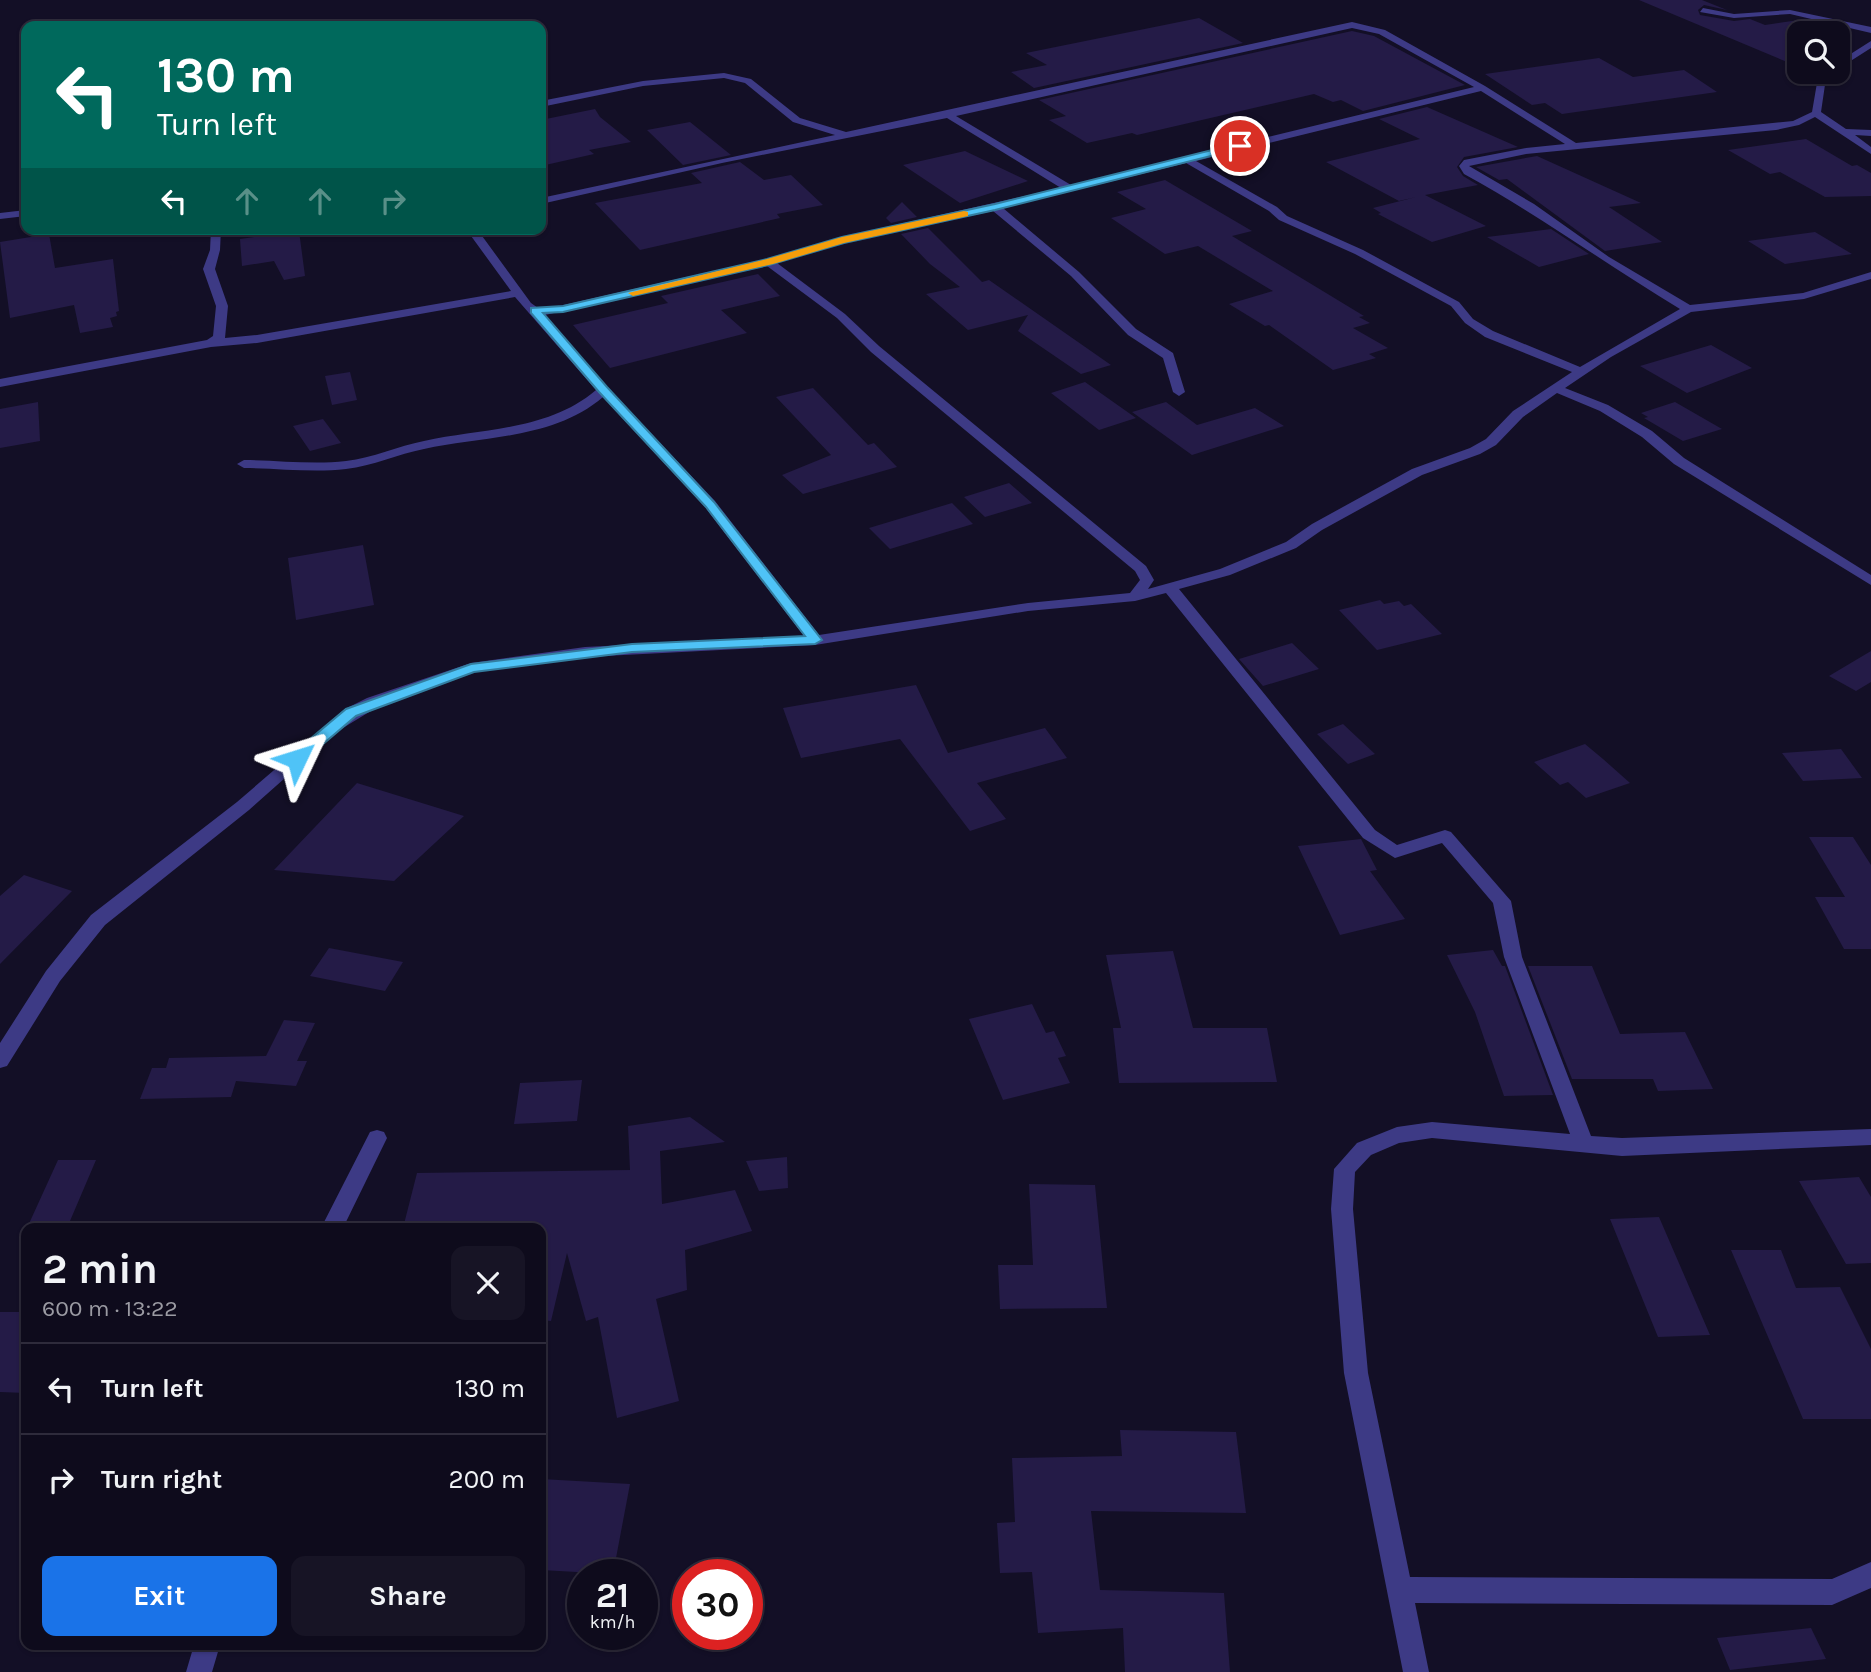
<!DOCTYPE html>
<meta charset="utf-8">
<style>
:root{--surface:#0e0b1c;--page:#171425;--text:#f1f3f6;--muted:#9b9ba3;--line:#2e2b3b;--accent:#1a73e8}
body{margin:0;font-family:Karla,sans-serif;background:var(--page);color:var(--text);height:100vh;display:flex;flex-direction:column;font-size:26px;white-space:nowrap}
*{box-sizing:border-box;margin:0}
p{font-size:23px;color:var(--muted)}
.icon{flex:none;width:38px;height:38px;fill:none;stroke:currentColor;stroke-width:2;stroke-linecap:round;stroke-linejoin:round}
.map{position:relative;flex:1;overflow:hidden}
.side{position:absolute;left:21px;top:1223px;width:525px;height:427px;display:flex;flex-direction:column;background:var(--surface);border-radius:14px;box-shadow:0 2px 5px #0004,0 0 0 2px var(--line)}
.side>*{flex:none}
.hud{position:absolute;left:21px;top:21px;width:525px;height:214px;border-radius:14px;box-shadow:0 2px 5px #0004,0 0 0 2px var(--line);background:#00695c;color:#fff;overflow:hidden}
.tools{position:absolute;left:1787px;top:21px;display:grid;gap:14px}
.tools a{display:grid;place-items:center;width:63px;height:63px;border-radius:14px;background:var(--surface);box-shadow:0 2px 5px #0004,0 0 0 2px var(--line);font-size:35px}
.speed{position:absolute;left:567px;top:1559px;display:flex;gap:14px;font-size:35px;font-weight:700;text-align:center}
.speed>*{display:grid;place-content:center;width:91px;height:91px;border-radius:50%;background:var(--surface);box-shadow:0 2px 5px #0004,0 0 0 2px var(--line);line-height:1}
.speed small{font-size:18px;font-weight:400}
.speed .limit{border:10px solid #d22;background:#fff;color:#111}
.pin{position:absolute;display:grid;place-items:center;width:60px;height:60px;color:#fff;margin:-30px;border:4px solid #fff;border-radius:50%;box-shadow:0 2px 7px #0007}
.me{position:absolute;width:77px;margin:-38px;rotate:49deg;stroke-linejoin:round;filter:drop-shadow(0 0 5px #0008)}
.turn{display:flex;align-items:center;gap:24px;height:147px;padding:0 21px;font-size:32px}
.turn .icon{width:91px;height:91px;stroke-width:2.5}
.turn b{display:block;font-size:49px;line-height:60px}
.lanes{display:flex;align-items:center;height:66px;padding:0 21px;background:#0003;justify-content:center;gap:35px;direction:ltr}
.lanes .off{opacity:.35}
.round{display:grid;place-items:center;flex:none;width:74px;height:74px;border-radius:14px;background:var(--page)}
.overview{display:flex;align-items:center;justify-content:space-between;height:119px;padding:0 21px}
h1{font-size:42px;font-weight:700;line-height:52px}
.action{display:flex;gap:14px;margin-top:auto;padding:14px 21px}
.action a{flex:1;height:80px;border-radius:14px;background:var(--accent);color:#fff;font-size:28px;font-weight:700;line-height:80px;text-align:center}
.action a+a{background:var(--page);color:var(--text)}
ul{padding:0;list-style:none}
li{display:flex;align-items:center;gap:21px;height:91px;padding:0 21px;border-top:2px solid var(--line)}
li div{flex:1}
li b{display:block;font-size:26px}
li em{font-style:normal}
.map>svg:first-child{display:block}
.building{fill:#241b47}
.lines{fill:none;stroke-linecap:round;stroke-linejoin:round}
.minor{fill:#3d3a85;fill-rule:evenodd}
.route{fill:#4fc3f7;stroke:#337fa1;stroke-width:2}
.slow{fill:#f59e0b}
</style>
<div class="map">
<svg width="1871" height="1672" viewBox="0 0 1871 1672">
<rect width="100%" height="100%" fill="#130f26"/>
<path class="building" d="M1639 0H1702L1727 10 1704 5 1698 10 1700 15 1734 21 1750 19 1765 25 1799 20V67Z
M1199 18 1243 43 1034 88 1011 72 1047 65 1026 53Z
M1352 31 1374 36 1465 85 1363 111 1341 100 1333 102 1314 94 1137 135 1132 133 1087 143 1049 120 1066 116 1039 100Z
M1599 58 1633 77 1684 70 1717 92 1562 114 1545 103 1532 105 1485 74Z
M1427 107 1518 147 1464 157 1457 167 1463 176 1478 185 1425 195 1486 226 1432 242 1378 214 1381 213 1373 208 1416 197 1399 201 1326 162 1420 139 1379 119Z
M595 109 600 117 631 142 589 150 594 154 541 166V120Z
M690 122 731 155 683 165 647 130Z
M1806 139 1852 166 1857 165 1871 173V196L1825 197 1780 172 1770 174 1728 150Z
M965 151 1028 181 960 203 903 165Z
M1537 156 1641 203 1609 207 1662 242 1605 251 1507 179 1499 180 1476 167Z
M740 162 764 180 791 175 823 205 777 214 780 218 640 250 595 203 702 183 691 173Z
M1165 180 1252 231 1232 236 1364 316 1359 317 1370 323 1353 328 1388 348 1369 354 1376 358 1333 370 1269 325 1265 326 1229 304 1273 291 1198 246 1165 254 1111 218 1146 209 1117 192Z
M902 202 917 217 891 223 886 218Z
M928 228 982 282 989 280 1111 365 1081 374 1018 331 1028 315 968 330 926 294 960 287 930 264 901 234Z
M1551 229 1589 254 1539 267 1487 237Z
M299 231 305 276 284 280 274 261 242 266 240 239Z
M1815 232 1852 254 1785 264 1748 241Z
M49 234 55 268 113 259 119 311 116 312 117 316 110 318 113 327 80 333 74 305 10 318 0 242Z
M758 274 780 296 721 310 747 333 610 368 573 325 668 303 661 296Z
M1711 345 1752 368 1687 393 1640 366Z
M350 372 357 400 332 405 325 376Z
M1085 382 1136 418 1099 430 1051 393Z
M813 388 868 445 874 443 897 467 803 494 782 475 831 455 776 397Z
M38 402 40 441 0 448V409Z
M1166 402 1197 425 1255 408 1284 426 1192 455 1132 412Z
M1675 402 1722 429 1683 441 1644 418 1648 417 1641 413Z
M323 419 341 443 310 451 293 426Z
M1009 483 1032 503 985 517 964 497Z
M952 503 973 524 890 549 869 528Z
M363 545 374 605 296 620 288 558Z
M1380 600 1384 604 1399 601 1404 606 1411 604 1442 634 1377 650 1339 610Z
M1292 643 1319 669 1263 686 1239 659Z
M1871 651V682L1856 691 1829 676Z
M916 685 948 753 1045 728 1067 758 977 783 1006 819 970 831 900 739 801 758 783 708Z
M1343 724 1375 754 1348 764 1317 734Z
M1585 744 1603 759 1630 783 1586 798 1568 782 1560 785 1534 762Z
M1841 749 1862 778 1803 781 1782 753Z
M357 783 464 816 394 881 274 870Z
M1809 837H1853L1871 865V949H1844L1815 897H1845Z
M1361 839 1377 870 1370 871 1405 919 1340 935 1298 846Z
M24 875 72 891 0 964V896Z
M329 948 403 962 385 991 310 976Z
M1493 950 1502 966H1505L1553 1095 1504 1096 1475 1012 1447 955Z
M1173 951 1193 1028H1267L1277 1082 1119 1083 1113 1028H1121L1106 955Z
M1528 966H1592L1620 1034 1685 1032 1713 1089 1658 1091 1653 1079H1572Z
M1032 1004 1046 1033 1054 1031 1066 1056 1058 1058 1070 1083 1003 1100 969 1019Z
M284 1020 315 1023 297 1061H307L296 1086 236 1081 231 1097 140 1099 152 1068H166L169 1058 266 1056Z
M582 1080 577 1121 514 1124 520 1083Z
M690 1117 725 1142 660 1151 662 1204 735 1190 752 1231 685 1250 687 1290 656 1299 679 1401 617 1418 598 1317 586 1321 567 1253 551 1321 541 1320V1228H403L417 1173 630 1170 628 1126Z
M787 1157 788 1188 759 1191 746 1161Z
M58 1160H96L67 1228H27Z
M1859 1177 1871 1197V1263L1846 1264 1799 1181Z
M1029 1184 1095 1185 1107 1308 1000 1309 998 1265H1033Z
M1659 1217 1710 1335 1658 1337 1610 1219Z
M1731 1250H1781L1796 1288 1840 1287 1871 1349V1419H1803Z
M0 1312H26V1393L0 1392Z
M1120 1430 1236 1432 1246 1513 1091 1511 1100 1590 1224 1593 1230 1672H1125L1123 1628 1038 1633 1032 1572 1000 1573 997 1523 1015 1522 1012 1458 1122 1456Z
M541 1479 630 1484 613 1574 541 1570Z
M1811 1628 1826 1659 1730 1670 1717 1638Z"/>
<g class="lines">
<path class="minor" d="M1703 8 1734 14 1790 10 1871 27V33L1790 14 1734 18 1700 12Z
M1352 22 1385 30 1485 86 1576 143 1793 121 1812 112 1818 77 1824 72H1833L1826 78 1821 112 1846 129 1871 130V136L1855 135 1871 147V154L1815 117 1799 125 1776 130 1526 154 1469 166 1534 204 1609 257 1690 305 1803 293 1871 272V279L1804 299 1691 312 1611 357 1565 388 1608 405 1652 431 1684 458 1871 575V585L1674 464 1642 437 1600 411 1557 393 1523 417 1496 445 1480 454 1422 475 1322 530 1296 548 1230 575 1179 589 1375 830 1397 845 1445 830 1451 832 1511 901 1522 957 1591 1136 1622 1138 1871 1129V1145L1622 1156 1432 1138 1399 1143 1371 1155 1355 1172 1353 1209 1368 1373 1410 1577 1832 1579 1871 1562V1588L1832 1605 1415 1603 1429 1672H1403L1344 1373 1331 1209 1334 1169 1357 1143 1397 1127 1432 1122 1570 1134 1504 957 1493 903 1442 843 1395 858 1363 838 1166 593 1135 601 1028 611 815 645 585 657 474 672 379 706 338 731 249 810 105 925 60 981 7 1066 0 1068V1043L46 971 91 915 237 802 345 709 367 698 471 663 585 647 804 636 705 507 603 397C554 439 484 436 424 449 398 454 373 466 346 469 312 473 278 468 244 468L237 464 244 460C278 460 312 465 346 461 373 458 398 446 424 441 483 428 548 431 596 390L515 297 257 343 211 347 0 387V379L207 340 213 336 216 306 203 269 210 250 211 229H221L220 250 215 269 228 306 225 338 257 335 511 291 466 229H477L531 303 538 308 546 309 766 259 842 237 1061 188 947 118 722 163 541 204V198L835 135 793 122 745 83 724 78 643 86 541 107V101L643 81 724 73 751 79 800 118 846 132ZM1352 28 1379 34 1474 87 1071 185 956 116ZM1481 91 1565 144 1526 148 1464 160 1459 166 1464 174C1539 215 1607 265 1680 309L1580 367 1493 331 1473 319 1459 302 1363 250 1287 216 1277 207 1196 161ZM1186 163 1269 211 1279 220 1355 254 1451 306 1465 323 1485 337 1572 372 1513 411 1486 439 1470 448 1412 469 1312 524 1286 542 1220 569 1148 589 1154 580 1146 566 879 346 845 314 777 263 844 243 993 211 1071 276 1128 335 1163 358 1173 392 1179 396 1185 392 1173 353 1136 329 1079 272 1003 208ZM767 266 837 318 871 352 1135 571 1140 580 1130 593 1028 603 819 635 715 501 607 387 545 315Z
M1871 41V48L1838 69V62Z
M26 210V216L0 219V213Z
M377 1130 384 1132 387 1138 343 1228H321L370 1132Z
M194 1645H220L212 1672H186Z"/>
</g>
<path class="route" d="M1240 143 1244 146 1243 148 995 210 844 243 769 265 563 312 543 313 607 387 714 502 822 640 815 644 632 652 474 672 356 716 302 762H291L289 759 291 755 346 709 471 664 632 644 805 636 706 507 599 392 531 313V308L563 306 767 259 842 237 995 204Z"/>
<path class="slow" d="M964 211 968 212V216L844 243 773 264 633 296 628 293 767 259 842 237Z"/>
</svg>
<div class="tools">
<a><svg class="icon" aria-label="search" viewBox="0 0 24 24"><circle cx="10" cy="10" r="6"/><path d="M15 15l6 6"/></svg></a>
</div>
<div class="speed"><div>21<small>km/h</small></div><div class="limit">30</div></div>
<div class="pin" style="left:1240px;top:146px;background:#d93025"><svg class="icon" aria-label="arrive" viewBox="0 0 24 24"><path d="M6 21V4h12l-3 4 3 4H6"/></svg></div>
<svg class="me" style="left:297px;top:759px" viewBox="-20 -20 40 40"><path d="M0-17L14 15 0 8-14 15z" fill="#4fc3f7" stroke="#fff" stroke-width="4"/></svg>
<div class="hud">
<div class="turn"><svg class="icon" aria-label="left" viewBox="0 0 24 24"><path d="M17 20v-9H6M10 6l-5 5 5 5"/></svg><div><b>130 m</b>Turn left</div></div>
<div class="lanes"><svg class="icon" aria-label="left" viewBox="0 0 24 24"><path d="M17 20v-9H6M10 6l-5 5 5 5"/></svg><svg class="icon off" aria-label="ahead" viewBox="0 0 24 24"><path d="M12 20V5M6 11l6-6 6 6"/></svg><svg class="icon off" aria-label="ahead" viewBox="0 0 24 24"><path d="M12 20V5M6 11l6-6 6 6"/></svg><svg class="icon off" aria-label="right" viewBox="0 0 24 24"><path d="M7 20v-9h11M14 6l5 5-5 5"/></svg></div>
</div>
<section class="side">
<div class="overview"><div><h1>2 min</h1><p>600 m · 13:22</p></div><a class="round"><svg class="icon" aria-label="close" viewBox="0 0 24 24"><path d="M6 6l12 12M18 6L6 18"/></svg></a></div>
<ul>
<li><svg class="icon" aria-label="left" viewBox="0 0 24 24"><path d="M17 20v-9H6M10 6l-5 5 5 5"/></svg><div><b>Turn left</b></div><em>130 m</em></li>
<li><svg class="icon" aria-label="right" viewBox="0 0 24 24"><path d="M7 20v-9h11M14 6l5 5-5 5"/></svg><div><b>Turn right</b></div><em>200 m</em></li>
</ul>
<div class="action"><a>Exit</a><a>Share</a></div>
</section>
</div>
